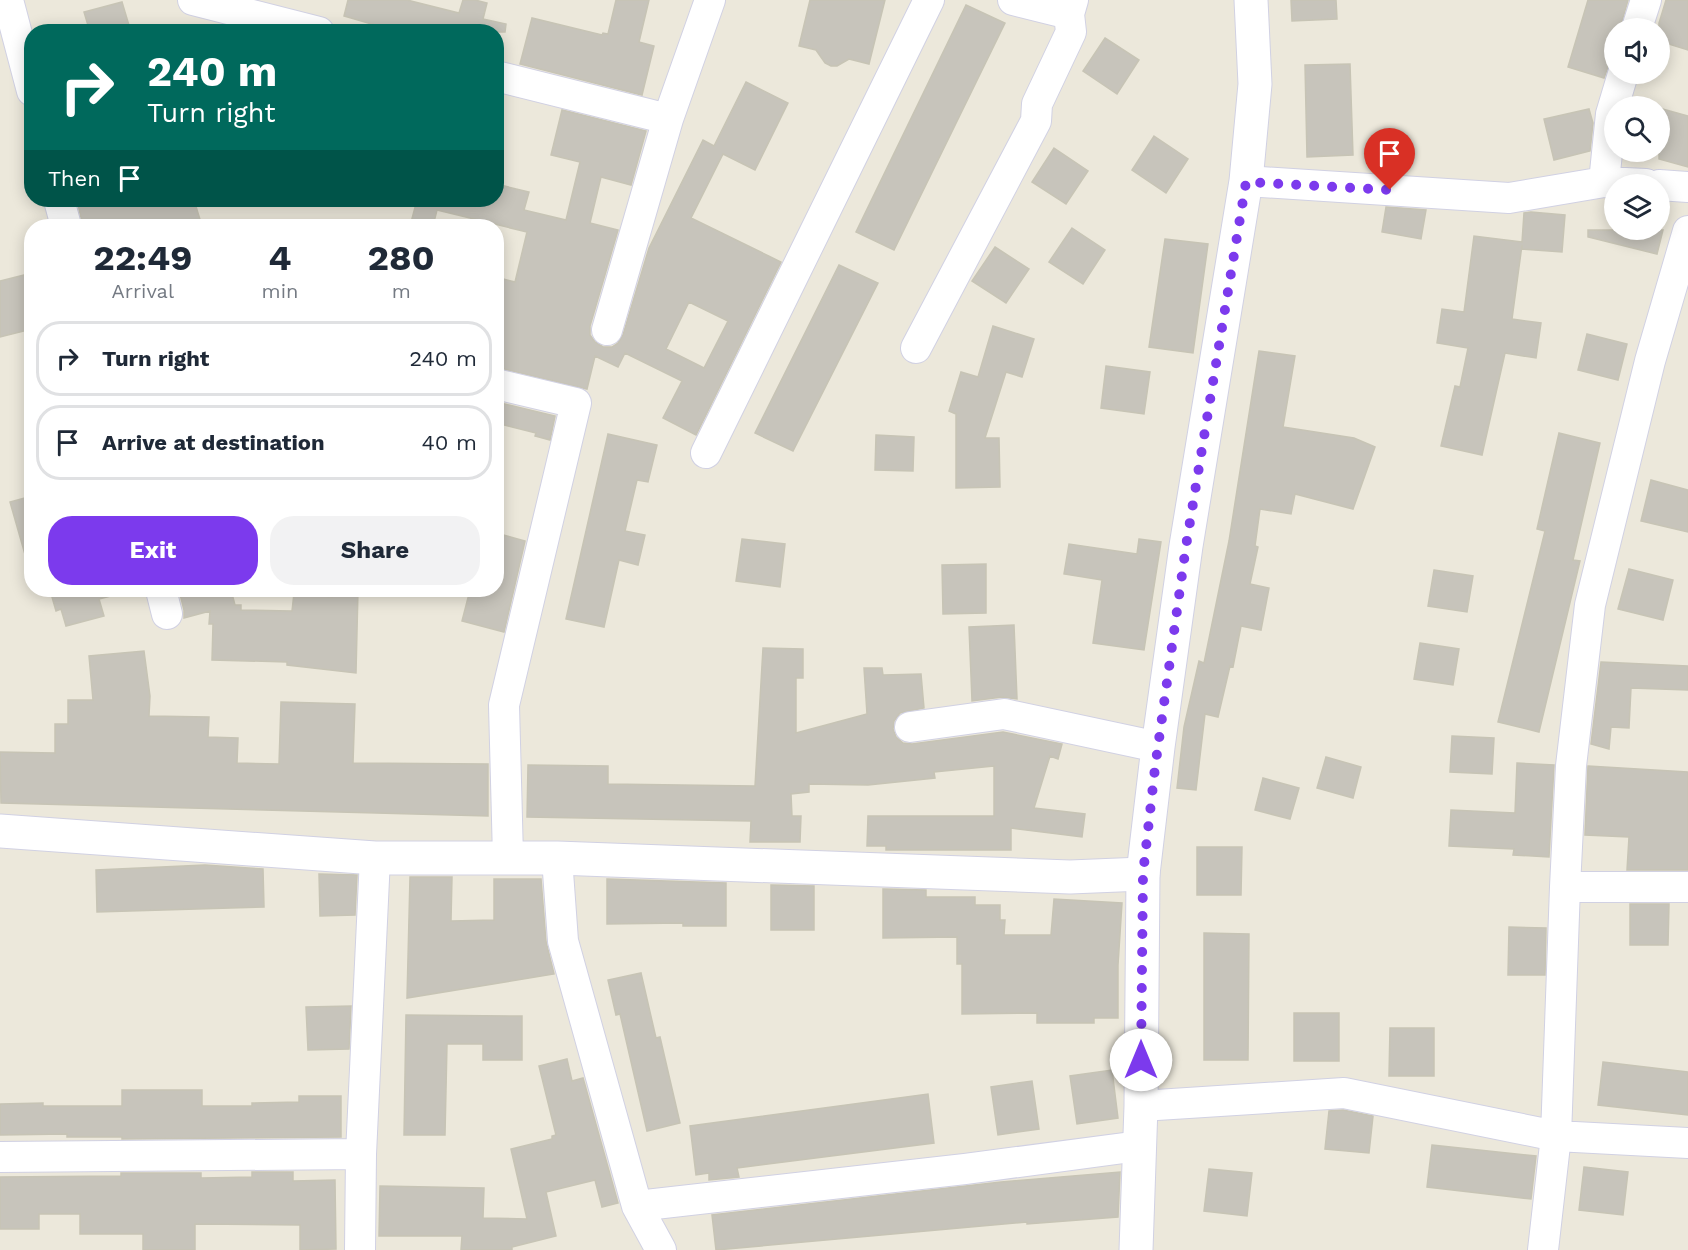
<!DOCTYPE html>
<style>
:root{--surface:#fff;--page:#f2f2f3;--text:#1f2937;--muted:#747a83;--line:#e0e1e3;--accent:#7c3aed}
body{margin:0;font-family:"Work Sans",sans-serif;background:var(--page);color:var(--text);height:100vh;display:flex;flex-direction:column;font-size:22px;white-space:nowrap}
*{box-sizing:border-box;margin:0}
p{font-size:20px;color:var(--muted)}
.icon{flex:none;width:33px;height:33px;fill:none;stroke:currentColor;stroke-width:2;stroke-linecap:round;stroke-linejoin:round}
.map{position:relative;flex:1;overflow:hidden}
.details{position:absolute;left:24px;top:219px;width:480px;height:378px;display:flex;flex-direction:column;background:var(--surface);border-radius:24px;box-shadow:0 3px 15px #0003}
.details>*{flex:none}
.hud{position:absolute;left:24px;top:24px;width:480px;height:183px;border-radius:24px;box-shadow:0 3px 15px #0003;background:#00695c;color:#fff;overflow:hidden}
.buttons{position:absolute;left:1604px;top:18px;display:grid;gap:12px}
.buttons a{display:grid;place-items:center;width:66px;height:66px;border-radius:50%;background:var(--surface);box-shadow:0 3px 15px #0003;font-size:30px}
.pin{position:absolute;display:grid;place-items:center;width:51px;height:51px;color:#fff;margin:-62px -26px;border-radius:50% 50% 50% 0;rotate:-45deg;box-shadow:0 0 6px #0007}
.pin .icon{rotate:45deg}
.me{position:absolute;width:66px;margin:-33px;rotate:0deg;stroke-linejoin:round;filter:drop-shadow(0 0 4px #0008)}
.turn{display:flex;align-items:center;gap:21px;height:126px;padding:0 24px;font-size:27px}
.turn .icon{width:78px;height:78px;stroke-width:2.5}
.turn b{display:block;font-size:42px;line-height:51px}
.then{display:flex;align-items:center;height:57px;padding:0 24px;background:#0003;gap:12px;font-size:22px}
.eta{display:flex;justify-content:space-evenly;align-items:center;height:102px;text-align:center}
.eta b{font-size:36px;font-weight:700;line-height:42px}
.cta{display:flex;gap:12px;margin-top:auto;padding:12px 24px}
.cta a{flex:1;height:69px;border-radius:24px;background:var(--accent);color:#fff;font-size:24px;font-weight:700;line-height:69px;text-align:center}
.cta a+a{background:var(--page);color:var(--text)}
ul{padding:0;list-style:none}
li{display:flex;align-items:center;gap:18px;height:75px;margin:0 12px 9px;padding:0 12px;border:3px solid var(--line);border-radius:24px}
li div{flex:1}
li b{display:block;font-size:22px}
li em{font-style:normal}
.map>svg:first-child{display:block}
.building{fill:#c7c4bb;stroke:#c7c4b5;stroke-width:1.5;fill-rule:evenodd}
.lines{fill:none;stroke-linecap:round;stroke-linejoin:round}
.minor-casing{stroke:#d1d1e3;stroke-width:32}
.tertiary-casing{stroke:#d1d1e3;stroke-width:35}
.secondary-casing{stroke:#d1d1e3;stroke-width:35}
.minor{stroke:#fff;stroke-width:30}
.tertiary{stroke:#fff;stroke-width:33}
.secondary{stroke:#fff;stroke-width:33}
.route{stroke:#7c3aed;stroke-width:10;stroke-dasharray:0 18}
</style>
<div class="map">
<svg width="1688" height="1250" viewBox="0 0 1688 1250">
<rect width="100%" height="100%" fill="#ece8db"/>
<path class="building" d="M348 0H407L459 13 463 0H475L487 3 483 19 506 24 505 32H399L344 16Z
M616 0H649L639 42 654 46 642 95 520 64 532 18 602 35 603 33 608 34Z
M810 0H885L869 64 849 59 837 66H831L825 63 816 50 799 46Z
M1291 0H1336L1337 19 1292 21Z
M1588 0H1628L1620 28H1614V50L1604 78 1568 67Z
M1666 0H1688V50L1659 41V23Z
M122 2 131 32H90L84 12Z
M966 5 1005 23 894 250 856 232Z
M1105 38 1139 60 1117 94 1083 71Z
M1350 64 1353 155 1307 157 1305 65Z
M746 82 788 103 755 170 723 154 691 218 781 262 696 435 663 418 682 381 625 353 618 367 595 356 587 389 496 367V277L515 282 527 232 437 210 433 226H410L417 200H496V184L529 192 524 210 566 220 580 162 551 155 562 110 646 131 631 185 601 177 590 223 618 230 590 326V335L595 342 603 347H612L618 343 623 335 649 248 703 140 714 146ZM689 302 728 321 704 368 666 349Z
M1659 108 1688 116V167L1659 159Z
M1589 109 1593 123 1590 151 1554 160 1544 119Z
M1154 136 1188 159 1166 193 1132 170Z
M1054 148 1088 171 1066 204 1032 182Z
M77 200H194L202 226H83Z
M1386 207 1426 210 1421 239 1382 232Z
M1531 212 1565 215 1562 252 1522 249V245L1512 319 1541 323 1536 358 1505 353 1482 455 1441 446 1455 386 1460 387 1468 348 1437 343 1442 309 1464 312 1474 236 1522 242 1524 213Z
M1072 228 1105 250 1083 284 1049 262Z
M1588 230H1663L1657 254 1588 237Z
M1165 239 1208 244 1193 353 1149 347Z
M995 247 1029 269 1006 303 972 281Z
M839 265 878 283 793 451 755 433Z
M32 273V329L0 337V281Z
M993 326 1034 339 1022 377 1006 372 985 438H999L1000 487 956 488V414L949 411 961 372 978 377Z
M1587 334 1627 344 1618 380 1578 370Z
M1259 351 1295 356 1283 427 1354 438 1375 447 1353 509 1295 494 1291 514 1260 509 1255 546 1258 547 1250 584 1269 588 1261 630 1241 626 1233 667 1230 666 1218 717 1205 714 1196 790 1177 788 1184 727 1199 661 1204 663 1229 541Z
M1106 366 1150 372 1144 414 1101 408Z
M496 402 555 416 550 440 535 436 536 433 496 423Z
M1559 433 1600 443 1573 560 1580 561 1539 732 1498 722 1545 531 1537 529Z
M608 434 657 445 648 482 637 480 625 531 645 535 638 565 619 560 604 627 566 619Z
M876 435 914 437 913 471 875 470Z
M1651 480 1688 490V532L1641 521Z
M32 496V558H26L10 502Z
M496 533 525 541 504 632 462 621 470 590H496Z
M742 539 785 544 780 587 736 581Z
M1139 539 1161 542 1144 650 1093 643 1102 580 1064 574 1069 544 1137 554Z
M986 564V613L943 614 942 565Z
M1629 569 1673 580 1663 620 1618 609Z
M1434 570 1473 576 1467 612 1428 606Z
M50 590H110L111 596 99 599 104 616 66 626 61 609 56 611Z
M179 590H231L235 605H241V610L292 611 294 593 332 597 334 590H358L356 673 287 665V662L212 660 213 624H209L210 611 184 618V610Z
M1014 625 1017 699 1002 697 972 701 969 627Z
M1420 643 1459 649 1453 685 1414 679Z
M763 648 803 649V678H796V733L867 714 864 668H882L883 675 921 674 924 708 900 713 894 721 893 729 896 737 903 743 912 744 1003 732 1062 744 1058 759 1050 756 1034 808 1085 814 1082 837 1011 828V850H886V846H867L868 816H994V766L934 772 935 778 868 785 809 784V792L791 794 792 816H801L800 842H750L751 821 527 817 528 765 608 766V784L755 786Z
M144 651 150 696 149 716 209 717 208 737 238 738 237 763 279 764 281 702 355 704 353 763 488 764V816L1 803 0 752 55 753V724H68V700H93L89 656Z
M1601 662 1688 666V690L1631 688 1629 728 1611 727 1609 749 1591 744Z
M1452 736 1494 738 1492 774 1450 772Z
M1326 757 1361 767 1353 798 1317 788Z
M1517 763 1554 765 1549 857 1513 855 1514 849 1449 846 1451 810 1515 813Z
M1588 766 1688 772V870H1627L1629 837 1585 835Z
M1263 778 1299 788 1290 819 1255 810Z
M1197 847H1242L1241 895H1197Z
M205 865 263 869 264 907 97 912 96 870Z
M319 874 357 875 355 915 320 916Z
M410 877H452L451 921 494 920V879H541L546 942 554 974 407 998Z
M607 879 726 883V926H683V923L607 924Z
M771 885 814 886V930H771Z
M883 889 926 890V897H975V905H1000V920H1005L1004 935H1051L1054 899 1122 903 1118 965V1018H1094V1023H1037V1013L962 1014V964H957V937L883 938Z
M1630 904H1669L1668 945H1630Z
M1509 927 1546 928 1545 975H1508Z
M1204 933 1249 934 1248 1060H1204Z
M641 973 656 1038 660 1037 680 1123 647 1131 620 1014 616 1015 608 980Z
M351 1006 349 1049 308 1050 306 1007Z
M1294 1013H1339V1061H1294Z
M406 1015 522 1016V1060H483V1044H447L445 1135H404Z
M1390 1028H1434V1076H1389Z
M567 1059 572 1081 583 1078 618 1203 602 1207 595 1180 546 1192 556 1236 512 1247V1250H461L462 1236H379L380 1186 484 1188 483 1218 527 1219 511 1149 552 1139V1136L556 1135 539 1066Z
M1603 1062 1688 1072V1115L1598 1105Z
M1112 1070 1118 1118 1077 1124 1070 1076Z
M1032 1081 1039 1129 998 1135 991 1087Z
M122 1090H202V1106H252V1103L299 1102V1096H341V1137L122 1139V1137H67V1134L0 1135V1104L43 1103V1106H122Z
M928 1094 934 1143 737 1168 739 1177 709 1180V1173L696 1175 690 1126Z
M1343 1110 1373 1116 1369 1153 1325 1149 1329 1111Z
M1432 1145 1536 1156 1531 1199 1427 1187Z
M1584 1167 1628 1172 1623 1215 1579 1210Z
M1209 1169 1252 1173 1247 1216 1204 1211Z
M252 1172H293V1181L335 1180 336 1249 300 1250V1225L195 1224V1250H143V1234H80V1214H39V1229H0V1177L121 1176V1173H201V1178L252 1177Z
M1120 1172 1118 1217 1027 1224V1222L716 1250 712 1215 1001 1182Z"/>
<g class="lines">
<defs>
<path id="minor" d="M8 0 32 91
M193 0 319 32
M1013 0 1069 14
M1637 28 1646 0
M496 76 668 119
M1246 181 1509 198 1604 182 1646 184
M1604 182 1611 114 1623 74
M1659 185 1688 187
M59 200 66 226
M607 330 668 119 710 0
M916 348 1036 121 1037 104 1071 32 1069 14 1073 0
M496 384 576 403 504 705 508 857
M706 453 929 0
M161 590 167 614
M910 727 1004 714 1158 747
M557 858 563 941 637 1206 661 1250
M1565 887H1688
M1141 1106 1344 1093 1556 1136 1688 1143
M0 1157 361 1154
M637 1206 965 1169 1139 1146
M360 1250 361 1154 375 858
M1543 1250 1556 1136 1565 887 1571 766 1590 605 1650 361 1688 231"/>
<path id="tertiary" d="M0 831 375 858H557L1070 877 1143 874"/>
<path id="secondary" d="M1136 1250 1141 1106 1143 874 1158 747 1186 546 1246 181 1255 84 1251 0"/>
</defs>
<use href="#minor" class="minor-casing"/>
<use href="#tertiary" class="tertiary-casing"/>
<use href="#secondary" class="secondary-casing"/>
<use href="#minor" class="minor"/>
<use href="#tertiary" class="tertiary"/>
<use href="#secondary" class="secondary"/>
</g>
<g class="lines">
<path class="route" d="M1141 1060 1143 874 1155 768 1186 546 1246 182 1390 190"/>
</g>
</svg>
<div class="buttons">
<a><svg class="icon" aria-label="sound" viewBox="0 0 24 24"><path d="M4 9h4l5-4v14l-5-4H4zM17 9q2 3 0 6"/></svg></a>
<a><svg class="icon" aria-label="search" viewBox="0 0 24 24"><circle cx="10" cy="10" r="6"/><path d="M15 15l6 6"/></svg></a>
<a><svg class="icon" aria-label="layers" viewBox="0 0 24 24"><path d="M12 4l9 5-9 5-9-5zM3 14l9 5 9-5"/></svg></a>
</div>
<div class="pin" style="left:1390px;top:190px;background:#d93025"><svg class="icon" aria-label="arrive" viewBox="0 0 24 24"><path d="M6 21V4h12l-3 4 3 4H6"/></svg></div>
<svg class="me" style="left:1141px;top:1060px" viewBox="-20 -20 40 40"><circle r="19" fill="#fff"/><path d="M0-13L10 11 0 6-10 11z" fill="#7c3aed"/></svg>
<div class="hud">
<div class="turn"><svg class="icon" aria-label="right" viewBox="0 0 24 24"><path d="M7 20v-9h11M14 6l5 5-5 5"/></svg><div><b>240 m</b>Turn right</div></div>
<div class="then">Then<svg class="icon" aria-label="arrive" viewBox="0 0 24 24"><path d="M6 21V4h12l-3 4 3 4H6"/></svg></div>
</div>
<section class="details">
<div class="eta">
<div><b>22:49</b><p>Arrival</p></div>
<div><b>4</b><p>min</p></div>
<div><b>280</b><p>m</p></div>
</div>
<ul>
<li><svg class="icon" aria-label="right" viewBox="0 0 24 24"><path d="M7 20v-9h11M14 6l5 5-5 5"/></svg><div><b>Turn right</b></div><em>240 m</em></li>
<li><svg class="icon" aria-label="arrive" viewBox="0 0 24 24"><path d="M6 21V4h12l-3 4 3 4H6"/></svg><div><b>Arrive at destination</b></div><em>40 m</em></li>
</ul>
<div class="cta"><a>Exit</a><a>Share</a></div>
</section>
</div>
